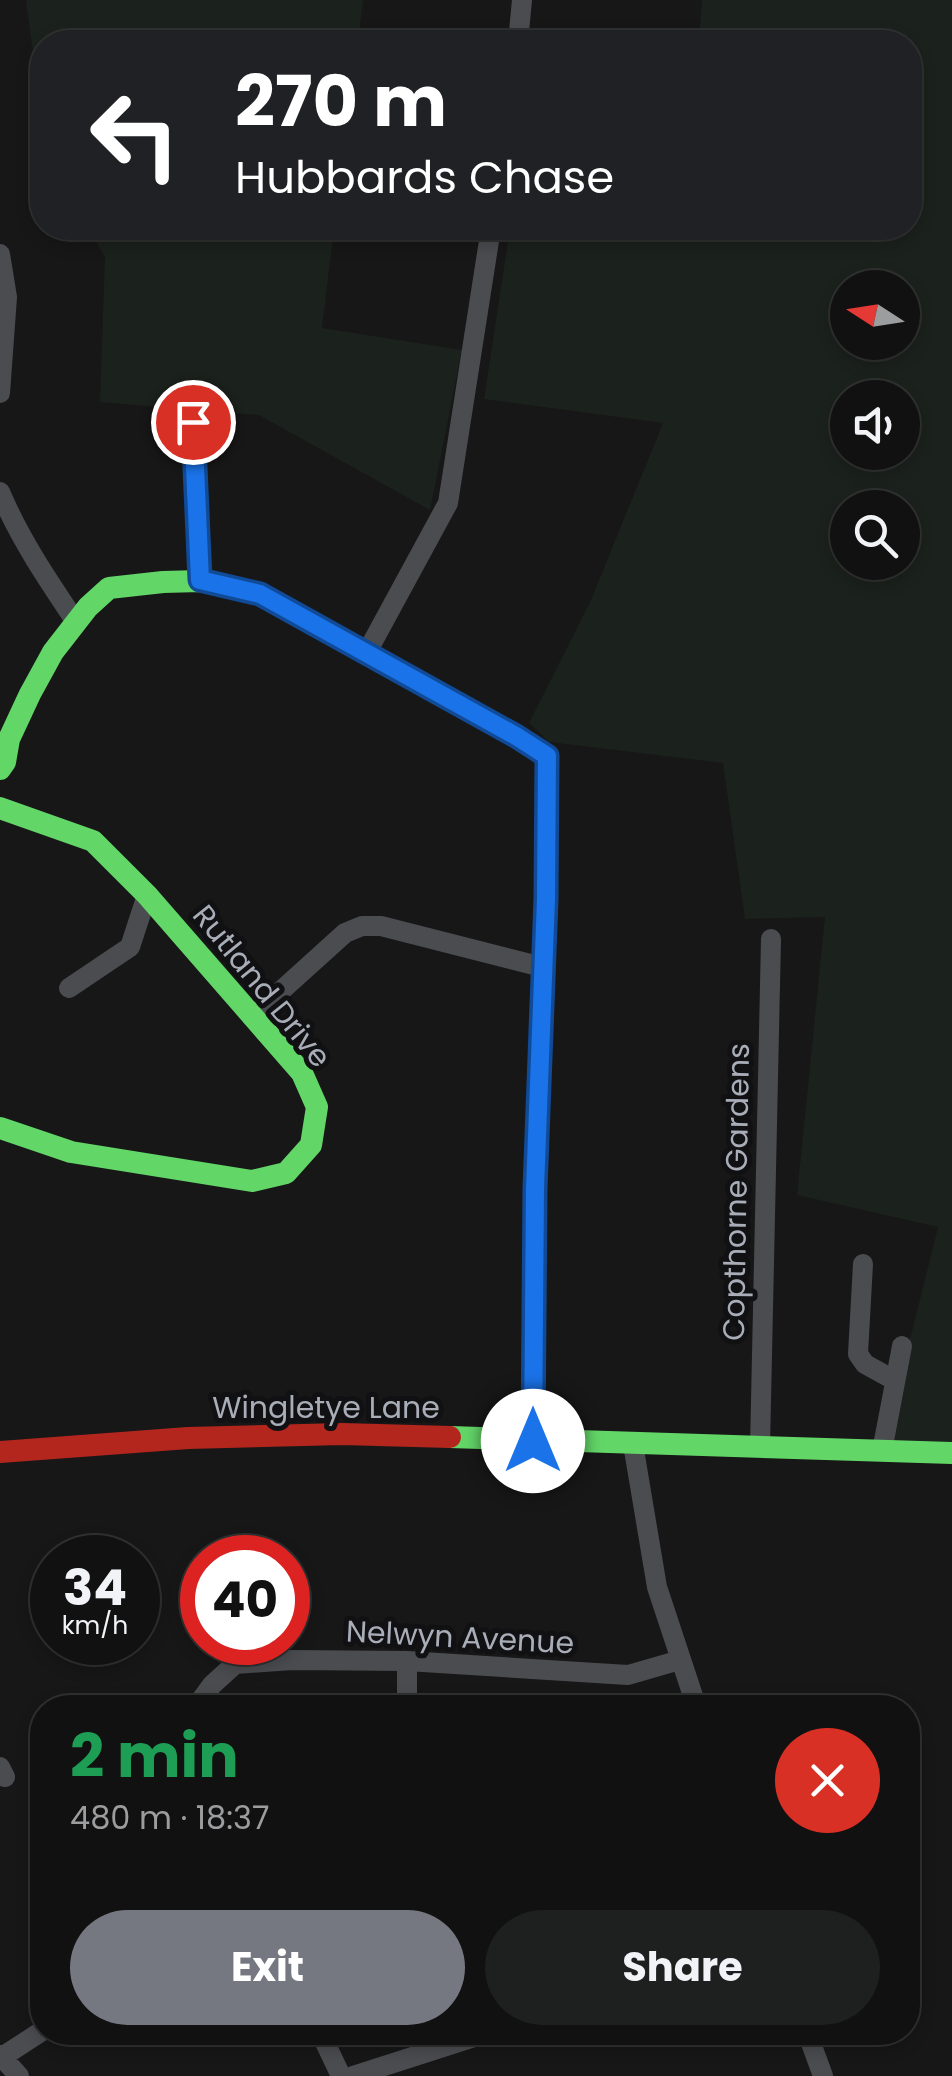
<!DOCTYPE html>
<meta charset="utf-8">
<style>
:root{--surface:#111;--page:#1e1f1f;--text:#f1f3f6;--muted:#9c9d9f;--line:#303131;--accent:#757880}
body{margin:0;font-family:Poppins,sans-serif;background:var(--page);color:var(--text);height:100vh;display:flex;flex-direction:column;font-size:38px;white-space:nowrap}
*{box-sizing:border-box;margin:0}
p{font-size:32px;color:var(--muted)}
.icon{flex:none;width:55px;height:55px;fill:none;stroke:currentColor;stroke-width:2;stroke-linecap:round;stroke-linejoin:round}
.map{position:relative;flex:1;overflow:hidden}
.details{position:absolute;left:30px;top:1695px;width:890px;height:350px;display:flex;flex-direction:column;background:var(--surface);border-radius:40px;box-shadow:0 5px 15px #0003,0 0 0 2px var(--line)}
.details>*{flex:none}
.banner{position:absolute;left:30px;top:30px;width:892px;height:210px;border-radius:40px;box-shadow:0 5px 15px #0003,0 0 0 2px var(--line);background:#202124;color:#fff;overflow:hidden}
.needle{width:65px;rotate:282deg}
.controls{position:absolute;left:830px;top:270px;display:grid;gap:20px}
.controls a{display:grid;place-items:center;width:90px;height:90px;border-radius:50%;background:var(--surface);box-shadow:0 5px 15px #0003,0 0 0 2px var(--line);font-size:50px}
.speed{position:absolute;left:30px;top:1535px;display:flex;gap:20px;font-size:50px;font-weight:700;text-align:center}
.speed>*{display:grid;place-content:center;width:130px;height:130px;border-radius:50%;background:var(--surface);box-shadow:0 5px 15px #0003,0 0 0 2px var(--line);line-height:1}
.speed small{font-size:25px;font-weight:400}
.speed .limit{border:15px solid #d22;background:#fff;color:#111}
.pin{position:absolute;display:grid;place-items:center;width:85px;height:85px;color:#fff;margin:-42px;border:5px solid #fff;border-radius:50%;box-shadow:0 2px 10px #0007}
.me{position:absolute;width:110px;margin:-55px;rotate:0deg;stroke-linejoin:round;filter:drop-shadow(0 0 8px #0008)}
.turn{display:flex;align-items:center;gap:35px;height:210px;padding:0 40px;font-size:45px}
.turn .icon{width:130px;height:130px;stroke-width:2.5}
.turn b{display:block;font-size:70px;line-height:85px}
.round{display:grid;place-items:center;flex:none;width:105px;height:105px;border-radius:52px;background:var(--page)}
.summary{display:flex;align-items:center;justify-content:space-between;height:170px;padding:0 40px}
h1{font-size:60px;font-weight:700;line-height:75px;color:#1e9e55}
.action{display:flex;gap:20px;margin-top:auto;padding:20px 40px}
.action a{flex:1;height:115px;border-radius:60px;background:var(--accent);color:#fff;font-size:40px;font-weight:700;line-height:115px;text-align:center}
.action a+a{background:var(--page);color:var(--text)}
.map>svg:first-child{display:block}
.green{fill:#1b211c;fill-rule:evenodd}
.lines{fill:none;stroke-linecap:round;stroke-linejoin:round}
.street{stroke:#4b4c50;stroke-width:20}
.fast{stroke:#63d668;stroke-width:22}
.slow{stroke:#ff974d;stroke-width:22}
.jam{stroke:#b3261e;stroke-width:22}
.route-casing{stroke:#114b97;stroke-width:25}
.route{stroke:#1a73e8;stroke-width:18}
.labels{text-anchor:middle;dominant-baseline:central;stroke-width:10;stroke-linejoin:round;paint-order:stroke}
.street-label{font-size:30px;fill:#a8adb8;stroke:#111113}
</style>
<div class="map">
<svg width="952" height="2076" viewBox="0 0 952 2076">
<rect width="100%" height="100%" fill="#171717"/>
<path class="green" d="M26 0H363L358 42H42V119Z
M702 0H952V1452L882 1451 938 1227 797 1195 825 917 745 919 723 763 549 742 529 723 591 600 663 423 484 399 510 228H910V42H699ZM848 288H902V342H848ZM848 398H902V452H848ZM848 508H902V562H848Z
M88 228H334L322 328 462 350 430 510 259 415 100 402 105 257Z"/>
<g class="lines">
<path class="street" d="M518 42 522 0
M0 254 7 297 0 393
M193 422 200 581
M0 492C20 539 47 579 76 622
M366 654 448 503 491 228
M69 988 130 947 147 895
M252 1017 345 933 362 926H381L542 967
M863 1264 858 1354 865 1364 894 1380
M633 1444 657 1587 697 1708
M760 1447 771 939
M882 1451 902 1346
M407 1661V1708
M195 1708 212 1685 235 1664 292 1660 407 1661 628 1675 680 1660
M0 1767 5 1777
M320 2032 341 2076
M807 2032 823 2076
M0 2055 19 2076
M2 2057 42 2031
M353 2076 490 2032"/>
<path class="fast" d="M0 769 5 762 9 739 30 694 53 652 88 607 109 588 163 582 200 581 260 594 516 736 547 757 546 899 540 1069
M0 808 93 841 147 895 302 1073 317 1107 311 1145 286 1173 252 1181 71 1152 0 1128
M450 1437 952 1453"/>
<path class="slow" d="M533 1441 535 1189 540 1069"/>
<path class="jam" d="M0 1452 188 1438 342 1434 450 1437"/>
</g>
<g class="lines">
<defs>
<path id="route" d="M193 422 200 580 260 594 516 736 547 756 546 899 535 1189 533 1441"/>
</defs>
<use href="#route" class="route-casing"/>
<use href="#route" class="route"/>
</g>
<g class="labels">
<g class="street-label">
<text transform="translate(262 986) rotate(51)">Rutland Drive</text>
<text transform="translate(736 1192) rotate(-89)">Copthorne Gardens</text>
<text x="326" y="1407">Wingletye Lane</text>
<text transform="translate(460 1637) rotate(3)">Nelwyn Avenue</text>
</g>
</g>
</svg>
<div class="controls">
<a><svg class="needle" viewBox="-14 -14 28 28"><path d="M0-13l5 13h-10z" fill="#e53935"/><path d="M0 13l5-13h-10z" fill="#9c9d9f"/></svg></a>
<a><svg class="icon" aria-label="sound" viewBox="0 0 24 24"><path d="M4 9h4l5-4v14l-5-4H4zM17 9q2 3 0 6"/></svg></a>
<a><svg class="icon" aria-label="search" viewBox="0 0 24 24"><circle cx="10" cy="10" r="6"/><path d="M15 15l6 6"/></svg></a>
</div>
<div class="speed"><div>34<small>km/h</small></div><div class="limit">40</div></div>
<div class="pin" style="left:193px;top:422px;background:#d93025"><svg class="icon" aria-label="arrive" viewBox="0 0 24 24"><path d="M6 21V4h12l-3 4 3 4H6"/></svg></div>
<svg class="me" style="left:533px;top:1441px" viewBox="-20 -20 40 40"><circle r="19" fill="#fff"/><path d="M0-13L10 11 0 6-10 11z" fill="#1a73e8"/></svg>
<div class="banner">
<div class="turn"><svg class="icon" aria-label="left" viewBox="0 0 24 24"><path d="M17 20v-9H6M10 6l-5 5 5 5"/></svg><div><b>270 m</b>Hubbards Chase</div></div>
</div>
<section class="details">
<div class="summary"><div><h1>2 min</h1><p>480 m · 18:37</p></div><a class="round" style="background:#d93025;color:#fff"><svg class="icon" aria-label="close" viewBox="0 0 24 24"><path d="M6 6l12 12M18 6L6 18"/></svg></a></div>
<div class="action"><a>Exit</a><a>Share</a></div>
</section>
</div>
